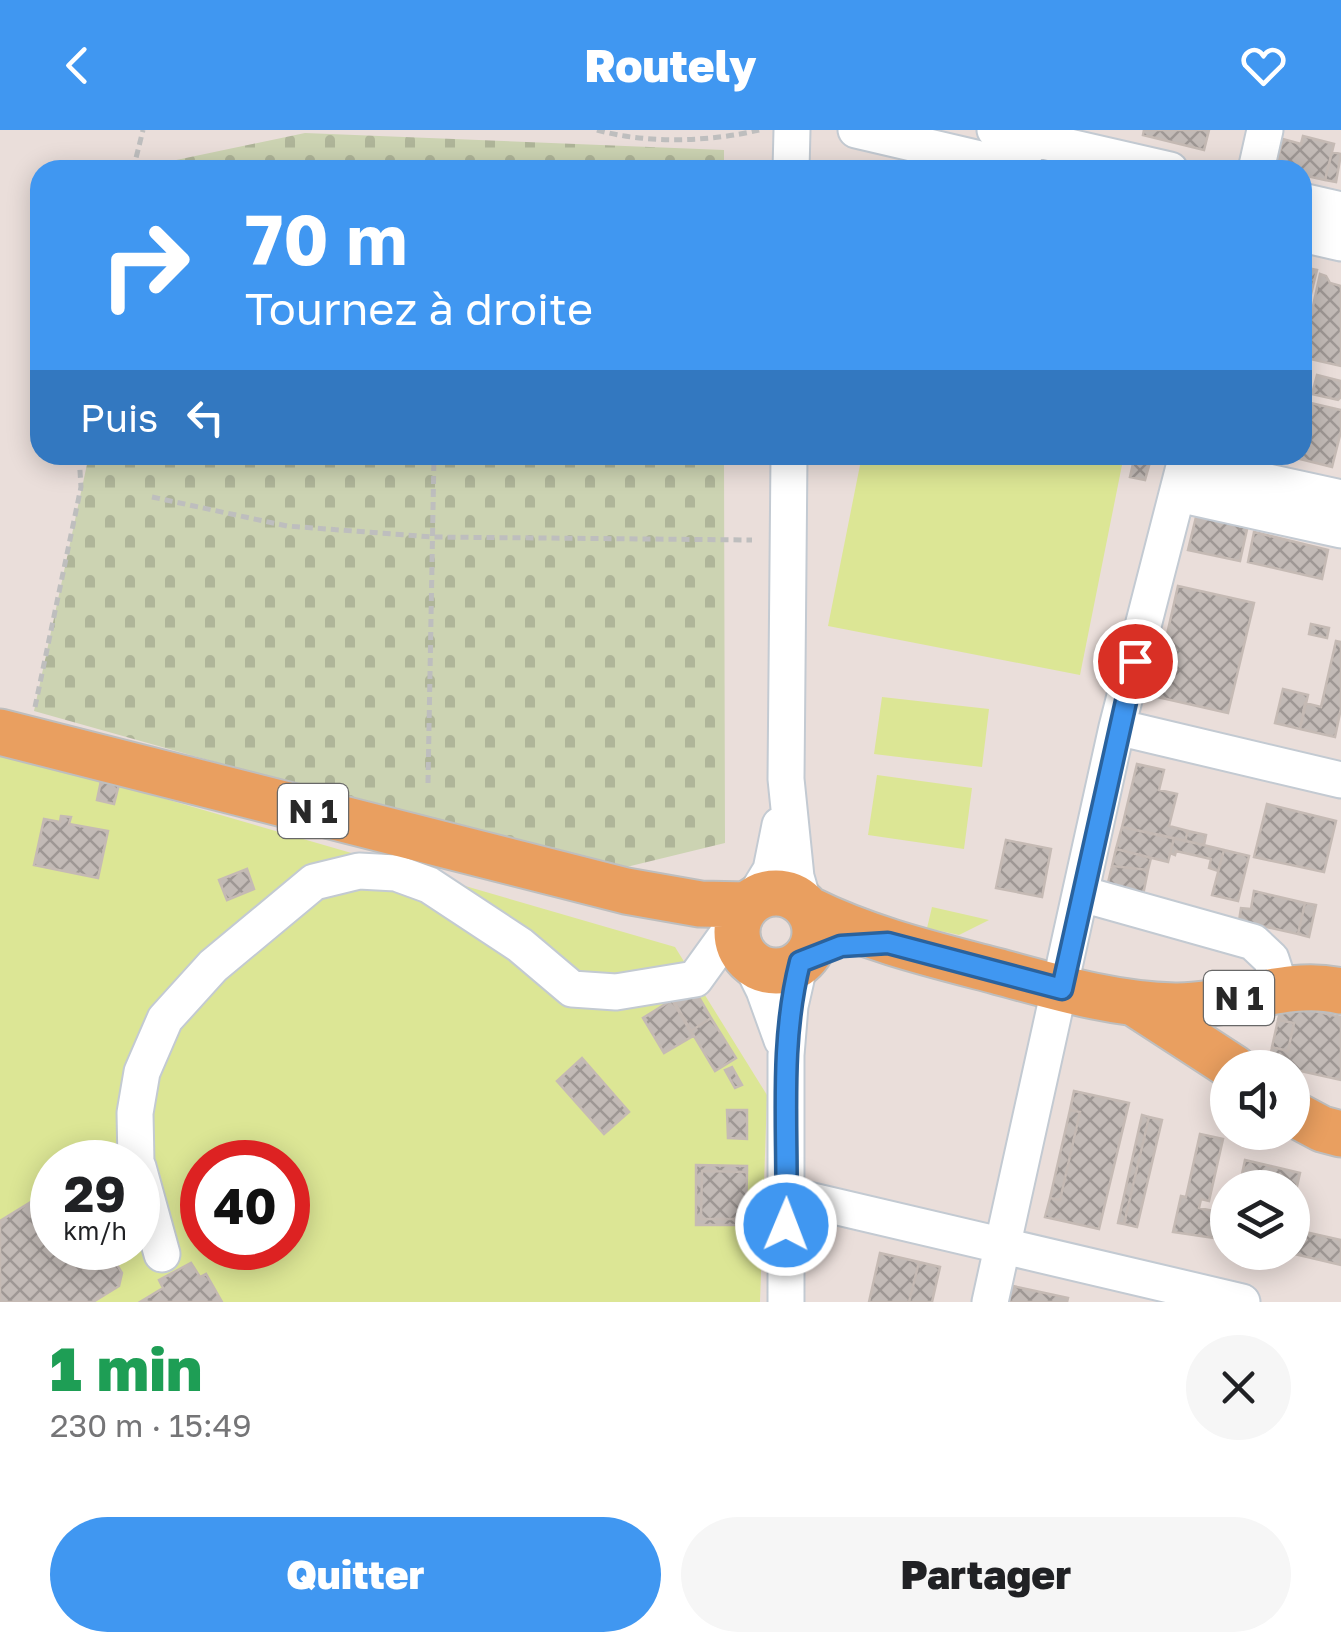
<!DOCTYPE html>
<html lang="fr">
<meta charset="utf-8">
<style>
:root{--surface:#fff;--page:#f6f6f6;--text:#202124;--muted:#757577;--accent:#4097f1}
body{margin:0;font-family:"Golos Text",sans-serif;background:var(--page);color:var(--text);height:100vh;display:flex;flex-direction:column;font-size:38px;white-space:nowrap}
*{box-sizing:border-box;margin:0}
p{font-size:32px;color:var(--muted)}
.icon{flex:none;width:55px;height:55px;fill:none;stroke:currentColor;stroke-width:2;stroke-linecap:round;stroke-linejoin:round}
.map{position:relative;height:1172px;overflow:hidden}
.drawer{display:flex;flex-direction:column;background:var(--surface);flex:1}
.drawer>*{flex:none}
.banner{position:absolute;left:30px;top:30px;width:1282px;height:305px;border-radius:30px;box-shadow:0 5px 25px #0003;background:#4097f1;color:#fff;overflow:hidden}
.buttons{position:absolute;left:1210px;top:920px;display:grid;gap:20px}
.buttons a{display:grid;place-items:center;width:100px;height:100px;border-radius:50%;background:var(--surface);box-shadow:0 5px 25px #0003;font-size:50px}
.speed{position:absolute;left:30px;top:1010px;display:flex;gap:20px;font-size:50px;font-weight:700;text-align:center}
.speed>*{display:grid;place-content:center;width:130px;height:130px;border-radius:50%;background:var(--surface);box-shadow:0 5px 25px #0003;line-height:1}
.speed small{font-size:25px;font-weight:400}
.speed .limit{border:15px solid #d22;background:#fff;color:#111}
.pin{position:absolute;display:grid;place-items:center;width:85px;height:85px;color:#fff;margin:-42px;border:5px solid #fff;border-radius:50%;box-shadow:0 2px 10px #0007}
.me{position:absolute;width:110px;margin:-55px;rotate:1deg;stroke-linejoin:round;filter:drop-shadow(0 0 8px #0008)}
.turn{display:flex;align-items:center;gap:35px;height:210px;padding:0 50px;font-size:45px}
.turn .icon{width:130px;height:130px;stroke-width:2.5}
.turn b{display:block;font-size:70px;line-height:85px}
.then{display:flex;align-items:center;height:95px;padding:0 50px;background:#0003;gap:20px;font-size:38px}
.round{display:grid;place-items:center;flex:none;width:105px;height:105px;border-radius:52px;background:var(--page)}
.head{display:flex;align-items:center;justify-content:space-between;height:170px;padding:0 50px}
h1{font-size:60px;font-weight:800;line-height:75px;color:#1e9e55}
.cta{display:flex;gap:20px;margin-top:auto;padding:20px 50px}
.cta a{flex:1;height:115px;border-radius:60px;background:var(--accent);color:#fff;font-size:40px;font-weight:800;line-height:115px;text-align:center}
.cta a+a{background:var(--page);color:var(--text)}
header{display:flex;justify-content:space-between;align-items:center;height:130px;padding:0 50px;background:var(--accent);color:#fff;font-size:45px;font-weight:800}
.map>svg:first-child{display:block}
.cemetery{fill:url(#cemetery-stones)}
.pitch{fill:#dce695;fill-rule:evenodd}
.building{fill:url(#building-cross-hatch);stroke:#c5bab4;stroke-width:2.5}
.lines{fill:none;stroke-linecap:round;stroke-linejoin:round}
.minor-casing{stroke:#c3cad2;stroke-width:39}
.major-casing{stroke:#bebebe;stroke-width:49}
.path{stroke:#bebebe;stroke-width:5;stroke-dasharray:8 5;stroke-linecap:butt}
.minor{stroke:#fff;stroke-width:35}
.major{stroke:#e99f60;stroke-width:45}
.route-casing{stroke:#2a629d;stroke-width:25}
.route{stroke:#4097f1;stroke-width:18}
.labels{text-anchor:middle;dominant-baseline:central;stroke-width:9;stroke-linejoin:round;paint-order:stroke}
.shield{fill:#fff;stroke:#686868;stroke-width:2.5}
.shield-label{font-size:32px;font-weight:bold;fill:#282828}
</style>
<header><svg class="icon" aria-label="back" viewBox="0 0 24 24"><path d="M15 5l-7 7 7 7"/></svg>Routely<svg class="icon" aria-label="heart" viewBox="0 0 24 24"><path d="M12 20l-8-8c-3-5 5-10 8-4 3-6 11-1 8 4z"/></svg></header>
<div class="map">
<svg width="1341" height="1172" viewBox="0 0 1341 1172">
<defs>
<pattern id="cemetery-stones" width="16" height="16" patternUnits="userSpaceOnUse" patternTransform="scale(2.5)"><rect width="16" height="16" fill="#ccd3b2"/><path d="M2 7V4a2 2 0 0 1 4 0v3zM10 15v-3a2 2 0 0 1 4 0v3z" fill="#afb599"/></pattern>
<pattern id="building-cross-hatch" width="8" height="8" patternUnits="userSpaceOnUse" patternTransform="scale(2.5)"><rect width="8" height="8" fill="#c2bab6"/><path d="M0 0l8 8M0 8l8-8" fill="none" stroke="#9e9794"/></pattern>
</defs>
<rect width="100%" height="100%" fill="#eadeda"/>
<path class="cemetery" d="M305 3 724 20V40H160L162 33Z
M89 325H724L725 713 606 742 34 581Z"/>
<path class="pitch" d="M862 325H1124L1080 545 828 496Z
M882 567 989 579 982 637 874 624Z
M0 621 675 817 767 965 760 1172H0ZM52 1032H138V1118H52ZM202 1032H288V1118H202Z
M877 645 972 658 964 719 868 705Z
M932 777 989 790 959 805 927 798Z"/>
<path class="building" d="M1144 0H1209L1204 20 1143 5Z
M1303 6 1334 14 1325 50 1302 45V40H1283L1277 33 1283 9 1301 14Z
M1332 22 1341 24 1336 52 1325 50Z
M1302 137 1317 140 1308 176 1302 175Z
M1320 144 1326 146 1330 153 1341 156V236L1302 227Z
M1317 245 1341 251V267L1338 270 1312 264Z
M1302 271 1341 280V301L1332 337 1284 325H1302Z
M1135 325H1152L1145 350 1130 347Z
M1197 383 1248 395 1240 431 1188 420Z
M1254 402 1328 420 1322 449 1248 432Z
M1178 456 1254 473 1228 583 1153 566Z
M1311 494 1329 498 1327 508 1309 504Z
M1336 511 1341 512V578L1335 607 1300 599 1305 573 1321 577Z
M1283 559 1308 565 1300 599 1275 593Z
M1137 634 1164 640 1159 660 1177 664 1169 696 1188 701 1185 711 1122 697Z
M102 646 120 650 114 674 97 670Z
M1267 674 1336 691 1324 742 1254 727Z
M61 686 71 687 69 694 108 701 98 748 34 735 44 689 60 692Z
M1122 697 1174 708 1168 732 1116 719Z
M1188 701 1206 705 1204 715 1185 711Z
M1174 708 1224 720 1218 741 1209 738 1211 729 1176 721 1175 725 1170 723Z
M1006 710 1051 719 1042 767 996 758Z
M1116 719 1151 728 1148 740 1112 736Z
M1224 720 1249 726 1238 771 1212 765Z
M1112 736 1148 740 1142 770 1106 761Z
M247 739 254 759 227 770 219 750Z
M1254 761 1305 773 1298 804 1239 791 1241 778 1251 779Z
M1305 773 1316 775 1309 807 1298 804Z
M693 857 711 888 691 901 673 869Z
M672 870 693 906 664 923 643 888Z
M1282 874 1341 887V950L1269 934 1272 917 1288 921 1294 893 1278 890Z
M711 888 736 928 715 941 691 901Z
M1278 890 1294 893 1288 921 1272 917Z
M582 928 629 982 604 1004 557 951Z
M732 937 742 955 735 958 725 940Z
M1074 961 1129 973 1099 1099 1045 1087 1050 1068 1060 1070 1080 982 1070 980Z
M727 980H747V1009L728 1008Z
M1070 980 1080 982 1060 1070 1050 1068Z
M1142 985 1149 987 1124 1094 1118 1093Z
M1149 987 1162 990 1137 1097 1124 1094Z
M1200 1004 1223 1009 1209 1071 1201 1069 1199 1078 1228 1084V1110L1173 1102 1181 1066 1186 1067Z
M1245 1030 1300 1043 1293 1074 1292 1058H1239Z
M696 1035 747 1036V1042L702 1041 701 1089H746V1095H696Z
M702 1041 747 1042 746 1089H701Z
M52 1059V1118H107L122 1143 119 1156 93 1172H0V1091Z
M1292 1099 1341 1110V1135L1286 1122H1292Z
M880 1123 919 1132 909 1172H869Z
M919 1132 940 1137 932 1172H909Z
M191 1133 200 1147 206 1144 222 1172H140L163 1158 159 1150Z
M1013 1156 1068 1168 1067 1172H1009Z"/>
<g class="lines">
<defs>
<path id="minor" d="M856 0 1027 40
M995 0 1170 40
M791 40 792 0
M1256 40 1265 0
M1302 71 1341 80
M1302 104 1341 113
M789 325 786 649 796 747 804 774
M1185 334 1341 368
M1178 364 1341 400
M1117 597 1341 650
M1082 764 1253 812 1271 829 1281 860
M752 771 771 740 780 695
M748 828 764 860 782 910
M136 1032 135 983 142 942 165 889 213 836 314 752 359 741 396 743 429 755 520 815 572 859 616 862 695 849 726 806
M138 1037 162 1124
M787 1065 1242 1172
M786 1172V925L790 876 800 832
M990 1172 1117 597 1187 325"/>
<path id="major" d="M0 602 626 761 700 774 748 775
M737 802a39 39 0 1 1 78 0a39 39 0 1 1-78 0Z
M808 779C868 809 931 824 996 841 1055 857 1114 875 1175 876 1231 877 1286 848 1341 861
M1137 875 1234 938
M1292 983 1322 999 1341 1004"/>
</defs>
<use href="#minor" class="minor-casing"/>
<use href="#major" class="major-casing"/>
<path class="path" d="M597 0C646 14 709 12 759 0
M133 40 143 0
M152 367 287 396 433 407 752 410
M35 577 81 357 79 325
M428 653 434 325"/>
<use href="#minor" class="minor"/>
<use href="#major" class="major"/>
</g>
<g class="lines">
<defs>
<path id="route" d="M786 1095C789 1007 778 918 800 832L841 816 888 813 1062 859 1135 531"/>
</defs>
<use href="#route" class="route-casing"/>
<use href="#route" class="route"/>
</g>
<g class="labels">
<g class="shield">
<rect x="278" y="654" width="70" height="54" rx="8"/>
<rect x="1204" y="841" width="70" height="54" rx="8"/>
</g>
<g class="shield-label">
<text x="313" y="681">N 1</text>
<text x="1239" y="868">N 1</text>
</g>
</g>
</svg>
<div class="buttons">
<a><svg class="icon" aria-label="sound" viewBox="0 0 24 24"><path d="M4 9h4l5-4v14l-5-4H4zM17 9q2 3 0 6"/></svg></a>
<a><svg class="icon" aria-label="layers" viewBox="0 0 24 24"><path d="M12 4l9 5-9 5-9-5zM3 14l9 5 9-5"/></svg></a>
</div>
<div class="speed"><div>29<small>km/h</small></div><div class="limit">40</div></div>
<div class="pin" style="left:1135px;top:531px;background:#d93025"><svg class="icon" aria-label="arrive" viewBox="0 0 24 24"><path d="M6 21V4h12l-3 4 3 4H6"/></svg></div>
<svg class="me" style="left:786px;top:1095px" viewBox="-20 -20 40 40"><circle r="17" fill="#4097f1" stroke="#fff" stroke-width="3"/><path d="M0-11L8 9 0 5-8 9z" fill="#fff"/></svg>
<div class="banner">
<div class="turn"><svg class="icon" aria-label="right" viewBox="0 0 24 24"><path d="M7 20v-9h11M14 6l5 5-5 5"/></svg><div><b>70 m</b>Tournez à droite</div></div>
<div class="then">Puis<svg class="icon" aria-label="left" viewBox="0 0 24 24"><path d="M17 20v-9H6M10 6l-5 5 5 5"/></svg></div>
</div>
</div>
<section class="drawer">
<div class="head"><div><h1>1 min</h1><p>230 m · 15:49</p></div><a class="round"><svg class="icon" aria-label="close" viewBox="0 0 24 24"><path d="M6 6l12 12M18 6L6 18"/></svg></a></div>
<div class="cta"><a>Quitter</a><a>Partager</a></div>
</section>
